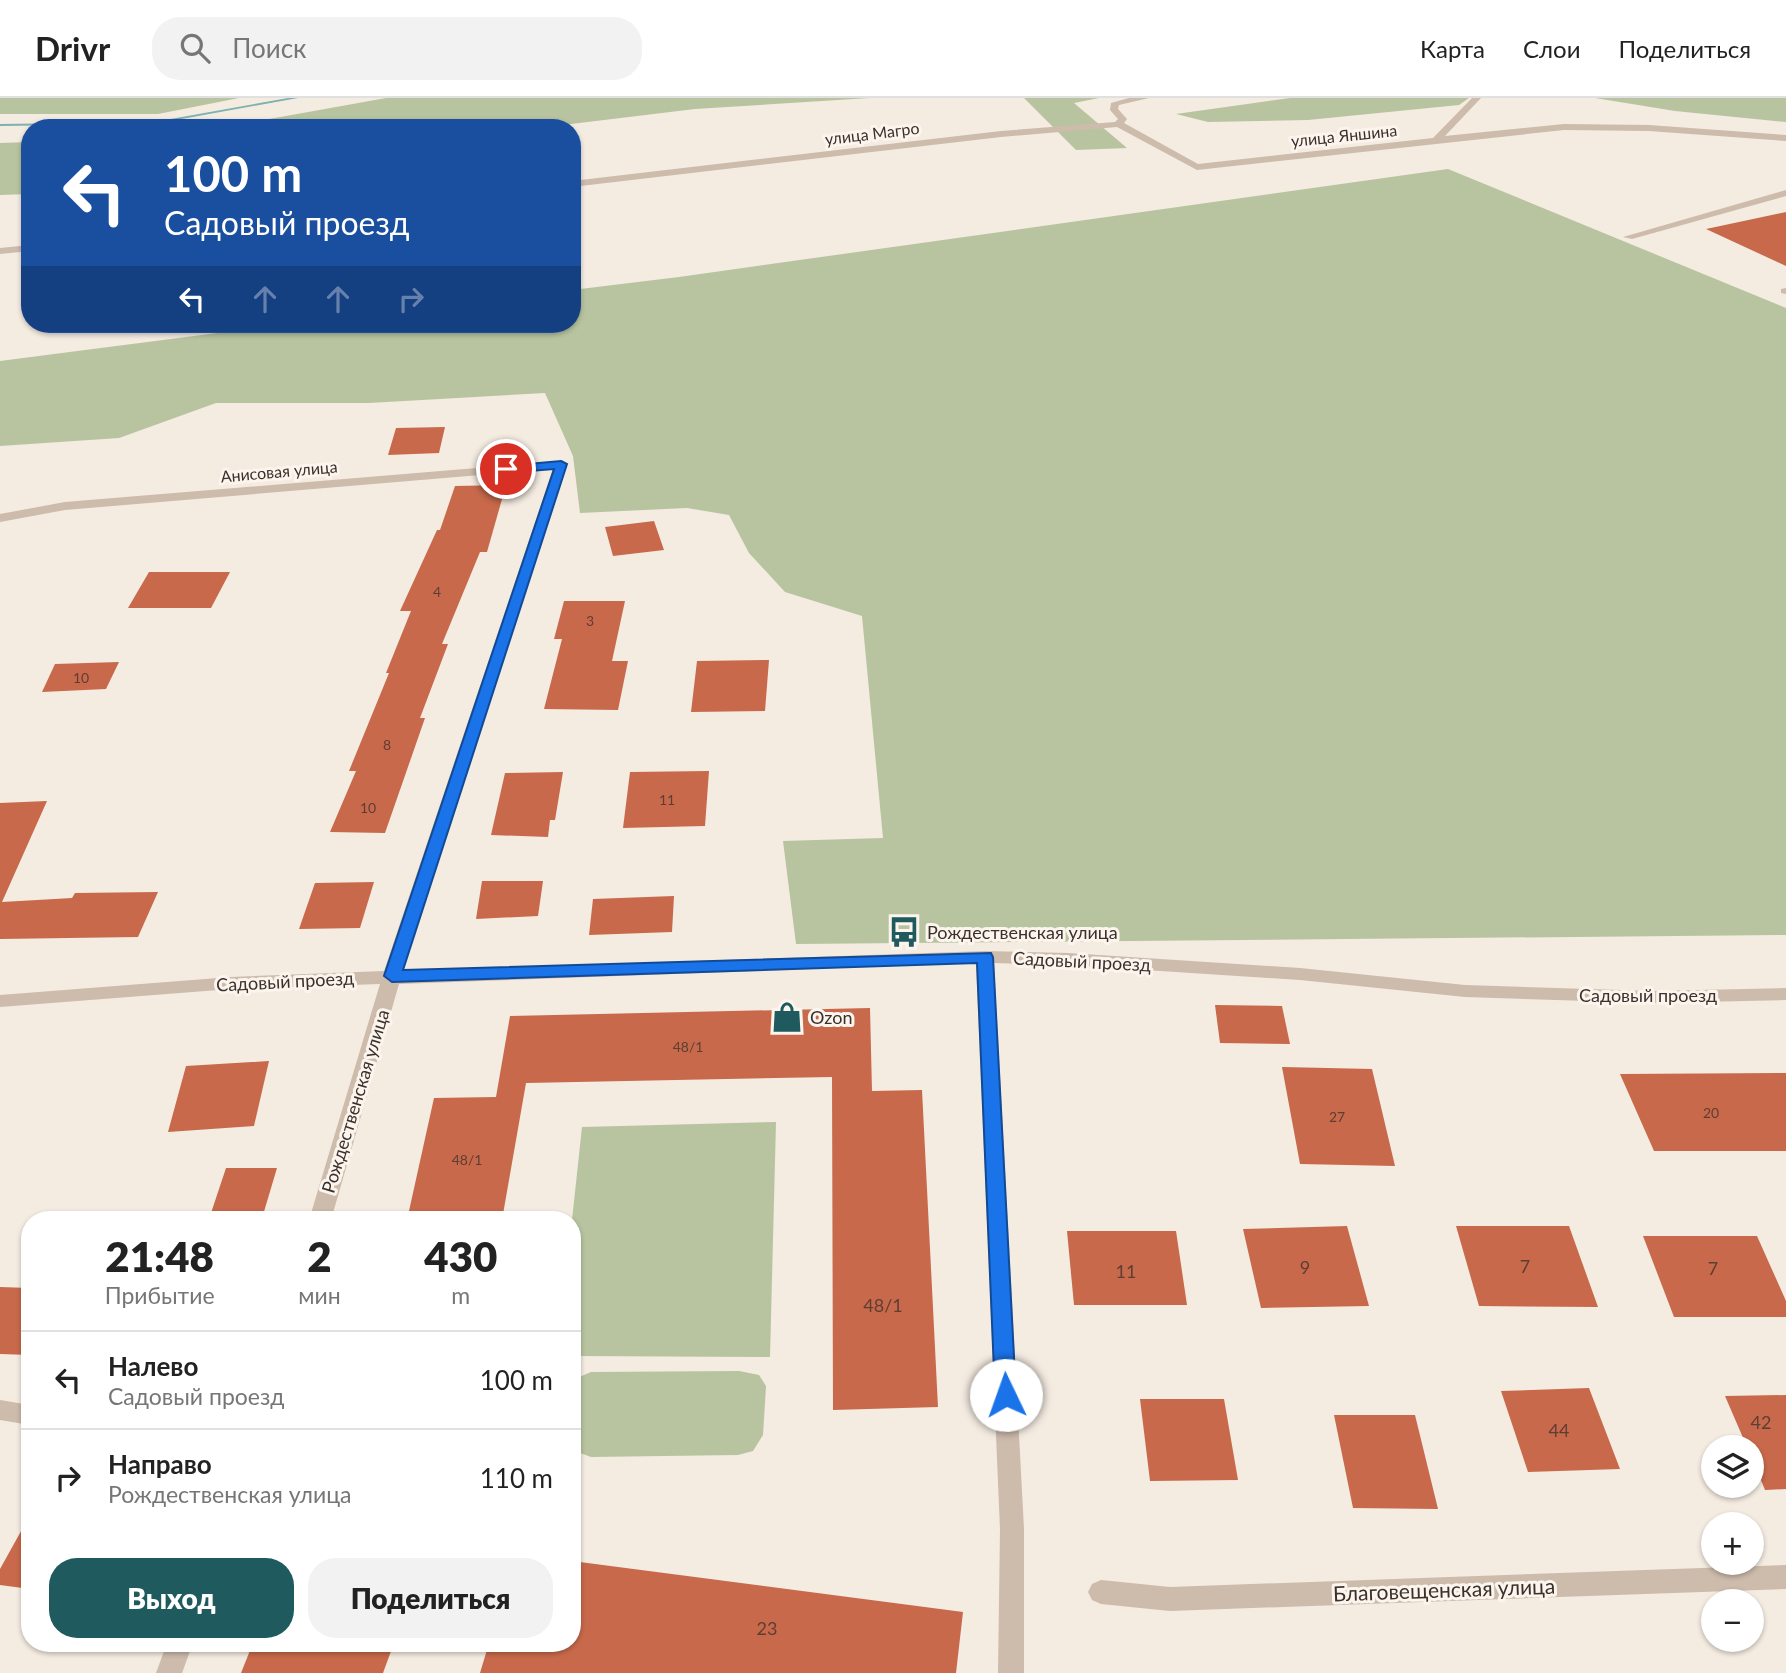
<!DOCTYPE html>
<html lang="ru">
<meta charset="utf-8">
<style>
:root{--surface:#fff;--page:#f2f2f2;--text:#222;--muted:#767676;--line:#e0e0e0;--accent:#1f5a5e}
body{margin:0;font-family:Lato,sans-serif;background:var(--page);color:var(--text);height:100vh;display:flex;flex-direction:column;font-size:26px;white-space:nowrap}
*{box-sizing:border-box;margin:0}
p{font-size:23px;color:var(--muted)}
.icon{flex:none;width:38px;height:38px;fill:none;stroke:currentColor;stroke-width:2;stroke-linecap:round;stroke-linejoin:round}
.map{position:relative;flex:1;overflow:hidden}
.details{position:absolute;left:21px;top:1113px;width:560px;height:441px;display:flex;flex-direction:column;background:var(--surface);border-radius:28px;box-shadow:0 2px 5px #0004}
.details>*{flex:none}
.hud{position:absolute;left:21px;top:21px;width:560px;height:214px;border-radius:28px;box-shadow:0 2px 5px #0004;background:#1a4fa0;color:#fff;overflow:hidden}
.buttons{position:absolute;left:1701px;top:1337px;display:grid;gap:14px}
.buttons a{display:grid;place-items:center;width:63px;height:63px;border-radius:50%;background:var(--surface);box-shadow:0 2px 5px #0004;font-size:35px}
.pin{position:absolute;display:grid;place-items:center;width:60px;height:60px;color:#fff;margin:-30px;border:4px solid #fff;border-radius:50%;box-shadow:0 2px 7px #0007}
.me{position:absolute;width:77px;margin:-38px;rotate:357deg;stroke-linejoin:round;filter:drop-shadow(0 0 5px #0008)}
.turn{display:flex;align-items:center;gap:24px;height:147px;padding:0 28px;font-size:32px}
.turn .icon{width:91px;height:91px;stroke-width:2.5}
.turn b{display:block;font-size:49px;line-height:60px}
.lanes{display:flex;align-items:center;height:66px;padding:0 28px;background:#0003;justify-content:center;gap:35px;direction:ltr}
.lanes .off{opacity:.35}
.eta{display:flex;justify-content:space-evenly;align-items:center;height:119px;text-align:center}
.eta b{font-size:42px;font-weight:800;line-height:49px}
.primary-button{display:flex;gap:14px;margin-top:auto;padding:14px 28px}
.primary-button a{flex:1;height:80px;border-radius:28px;background:var(--accent);color:#fff;font-size:28px;font-weight:800;line-height:80px;text-align:center}
.primary-button a+a{background:var(--page);color:var(--text)}
ul{padding:0;list-style:none}
li{display:flex;align-items:center;gap:21px;height:98px;padding:0 28px;border-top:2px solid var(--line)}
li div{flex:1}
li b{display:block;font-size:26px}
li em{font-style:normal}
header{display:flex;align-items:center;gap:42px;box-sizing:border-box;height:98px;padding:0 35px;background:var(--surface);border-bottom:2px solid var(--line)}
header strong{font-size:33px}
nav{display:flex;gap:38px;margin-inline-start:auto;font-size:24px}
.search{width:490px;height:63px;background:var(--page);display:flex;align-items:center;gap:18px;box-sizing:border-box;padding:0 24px;border-radius:28px;color:var(--muted);font-size:26px}
.map>svg:first-child{display:block}
.green{fill:#b8c4a0}
.lines{fill:none;stroke-linecap:round;stroke-linejoin:round}
.stream{fill:#7fb0b2;fill-rule:evenodd}
.building{fill:#c8694b}
.street{fill:#cdbbac;fill-rule:evenodd}
.route{fill:#1a73e8;stroke:#114b97;stroke-width:2}
.labels{text-anchor:middle;dominant-baseline:central;stroke-width:6;stroke-linejoin:round;paint-order:stroke}
.number-label{font-size:14px;fill:#5e3e33}
.far-street-label{font-size:16px;fill:#3b302b;stroke:#fbf5ee}
.poi-label{font-size:18px;fill:#3b302b;stroke:#fbf5ee;text-anchor:start}
.street-label{font-size:18px;fill:#3b302b;stroke:#fbf5ee}
.near-number-label{font-size:18px;fill:#5e3e33}
.near-street-label{font-size:21px;fill:#3b302b;stroke:#fbf5ee}
</style>
<header>
<strong>Drivr</strong>
<div class="search"><svg class="icon" aria-label="search" viewBox="0 0 24 24"><circle cx="10" cy="10" r="6"/><path d="M15 15l6 6"/></svg>Поиск</div>
<nav><a>Карта</a><a>Слои</a><a>Поделиться</a></nav>
</header>
<div class="map">
<svg width="1786" height="1575" viewBox="0 0 1786 1575">
<rect width="100%" height="100%" fill="#f4ebe1"/>
<path class="green" d="M0 0H239L158 16H0Z
M386 0H870L695 11 538 30H220Z
M1024 0H1099L1074 5 1127 50 1076 52Z
M1290 0H1469L1459 7 1308 22 1208 24 1176 16Z
M1595 0H1786V24L1675 13Z
M30 44V96L0 97V45Z
M1448 71 1786 210V837L796 846 783 743 883 740 862 518 785 494 749 455 729 417 687 410 580 415 573 358 545 295 369 305H216L119 340 0 348V263L287 226H572V192L679 179Z
M776 1024 770 1259 572 1258V1122L582 1029Z
M739 1273 759 1277 766 1288 763 1337 753 1353 738 1357 591 1359 572 1352V1285L577 1280 591 1274Z"/>
<g class="lines">
<path class="stream" d="M288 0H298L154 26 0 28V26L154 24Z"/>
</g>
<path class="building" d="M1786 114V168L1706 131Z
M445 329 439 355 388 357 396 330Z
M506 387 487 454H480L442 546H448L420 620H425L385 735 330 734 356 673H349L389 575H386L411 513H400L437 432H440L455 388Z
M654 423 664 452 613 458 605 429Z
M149 474H230L211 510H128Z
M564 503H625L612 563H628L618 612 544 611 562 541H554Z
M769 562 765 613 691 614 697 563Z
M119 564 106 591 42 594 55 566Z
M709 673 705 728 623 730 630 674Z
M563 674 555 722H550L548 739 491 737 505 675Z
M47 703 2 804 72 800 75 795 158 794 138 839 0 841V705Z
M482 783H543L538 818 476 821Z
M374 784 360 830 299 831 315 785Z
M674 798 672 834 589 837 593 801Z
M1215 907 1282 908 1290 946 1220 945Z
M870 910 872 993 922 992 938 1309 833 1312 832 979 526 985 502 1122H407L434 1000 496 999 510 918Z
M269 963 254 1028 168 1034 186 968Z
M1282 969 1372 971 1395 1068 1300 1066Z
M1786 975V1053H1654L1620 976Z
M226 1070H277L263 1117 210 1118Z
M1347 1128 1369 1208 1261 1210 1243 1131Z
M1456 1128H1569L1598 1209 1479 1208Z
M1067 1133H1176L1187 1207H1074Z
M1643 1138H1757L1786 1203V1219H1674Z
M0 1189 30 1190V1257L0 1256Z
M1589 1290 1620 1371 1528 1374 1501 1293Z
M1786 1297V1391L1765 1392 1752 1360V1349H1747L1725 1298Z
M1140 1301H1224L1238 1382 1150 1383Z
M1334 1317H1415L1438 1411 1353 1410Z
M30 1417V1491L0 1487V1471Z
M572 1463 963 1514 956 1575H480L489 1545H572Z
M253 1545H394L383 1575H241Z"/>
<g class="lines">
<path class="street" d="M1129 0H1149L1119 7 1118 11 1127 21 1124 25 1198 66 1433 40 1472 0H1481L1445 38 1564 26 1649 27 1786 37V43L1649 33 1564 32 1197 72 1117 29 1001 39 572 89V83L1001 33 1115 24 1118 21 1110 12 1111 5Z
M1786 92V98L1632 141 1623 139Z
M30 147V153L0 156V150Z
M1786 190V196L1781 195V191Z
M561 363 567 367 403 873 985 853 1068 855 1300 870 1465 887 1652 893 1786 890V902L1652 905 1465 899 1300 882 1068 867 994 865 1024 1431V1575H998L1000 1431 976 865 399 886 331 1122H309L380 886 231 891 0 909V897L231 879 384 873 553 371 65 412 0 424V416L65 404Z
M0 1302 30 1307V1327L0 1322Z
M1786 1467V1491L1170 1513 1101 1506 1092 1502 1088 1494 1092 1486 1101 1482 1170 1489Z
M167 1545H193L182 1575H156Z"/>
</g>
<path class="route" d="M561 363 567 366 403 872 991 855 993 859 1016 1297 1013 1303 1006 1306 998 1303 995 1297 977 865 392 884 384 878 554 371 506 375 500 371 506 368Z"/>
<defs>
<symbol id="bus-bare" viewBox="-9 -9 18 18"><path d="M-5-6H5V4H4V6H2V4H-2V6H-4V4H-5ZM-3.5-4V0h7V-4ZM-3.5 1.2v1.5H-2V1.2ZM2 1.2v1.5H3.5V1.2Z" fill="#1f5a5e" stroke="#fbf5ee" stroke-width="2.5" paint-order="stroke"/></symbol>
<symbol id="shop-bare" viewBox="-9 -9 18 18"><path d="M-5-2.5h2.3a2.7 3.5 0 0 1 5.4 0H5L5.5 6h-11ZM-1.5-2.5h3a1.5 2.3 0 0 0-3 0Z" fill="#1f5a5e" stroke="#fbf5ee" stroke-width="2.5" paint-order="stroke"/></symbol>
</defs>
<g fill-rule="evenodd">
<use href="#bus-bare" x="882" y="812" width="44" height="44"/>
<use href="#shop-bare" x="765" y="897" width="44" height="44"/>
</g>
<g class="labels">
<g class="number-label">
<text x="437" y="493">4</text>
<text x="590" y="522">3</text>
<text x="81" y="579">10</text>
<text x="387" y="646">8</text>
<text x="667" y="701">11</text>
<text x="368" y="709">10</text>
<text x="688" y="948">48/1</text>
<text x="1711" y="1014">20</text>
<text x="1337" y="1018">27</text>
<text x="467" y="1061">48/1</text>
</g>
<g class="far-street-label">
<text transform="translate(872 35) rotate(-7)">улица Магро</text>
<text transform="translate(1344 37) rotate(-6)">улица Яншина</text>
<text transform="translate(279 373) rotate(-5)">Анисовая улица</text>
</g>
<g class="poi-label">
<text x="927" y="834">Рождественская улица</text>
<text x="810" y="919">Ozon</text>
</g>
<g class="street-label">
<text transform="translate(1082 863) rotate(3)">Садовый проезд</text>
<text transform="translate(285 883) rotate(-3)">Садовый проезд</text>
<text x="1648" y="897">Садовый проезд</text>
<text transform="translate(355 1003) rotate(-73)">Рождественская улица</text>
</g>
<g class="near-number-label">
<text x="1525" y="1168">7</text>
<text x="1305" y="1169">9</text>
<text x="1713" y="1170">7</text>
<text x="1126" y="1173">11</text>
<text x="883" y="1207">48/1</text>
<text x="1761" y="1324">42</text>
<text x="1559" y="1332">44</text>
<text x="767" y="1530">23</text>
</g>
<g class="near-street-label">
<text transform="translate(1444 1491) rotate(-2)">Благовещенская улица</text>
</g>
</g>
</svg>
<div class="buttons">
<a><svg class="icon" aria-label="layers" viewBox="0 0 24 24"><path d="M12 4l9 5-9 5-9-5zM3 14l9 5 9-5"/></svg></a>
<a>+</a>
<a>−</a>
</div>
<div class="pin" style="left:506px;top:371px;background:#d93025"><svg class="icon" aria-label="arrive" viewBox="0 0 24 24"><path d="M6 21V4h12l-3 4 3 4H6"/></svg></div>
<svg class="me" style="left:1006px;top:1297px" viewBox="-20 -20 40 40"><circle r="19" fill="#fff"/><path d="M0-13L10 11 0 6-10 11z" fill="#1a73e8"/></svg>
<div class="hud">
<div class="turn"><svg class="icon" aria-label="left" viewBox="0 0 24 24"><path d="M17 20v-9H6M10 6l-5 5 5 5"/></svg><div><b>100 m</b>Садовый проезд</div></div>
<div class="lanes"><svg class="icon" aria-label="left" viewBox="0 0 24 24"><path d="M17 20v-9H6M10 6l-5 5 5 5"/></svg><svg class="icon off" aria-label="ahead" viewBox="0 0 24 24"><path d="M12 20V5M6 11l6-6 6 6"/></svg><svg class="icon off" aria-label="ahead" viewBox="0 0 24 24"><path d="M12 20V5M6 11l6-6 6 6"/></svg><svg class="icon off" aria-label="right" viewBox="0 0 24 24"><path d="M7 20v-9h11M14 6l5 5-5 5"/></svg></div>
</div>
<section class="details">
<div class="eta">
<div><b>21:48</b><p>Прибытие</p></div>
<div><b>2</b><p>мин</p></div>
<div><b>430</b><p>m</p></div>
</div>
<ul>
<li><svg class="icon" aria-label="left" viewBox="0 0 24 24"><path d="M17 20v-9H6M10 6l-5 5 5 5"/></svg><div><b>Налево</b><p>Садовый проезд</p></div><em>100 m</em></li>
<li><svg class="icon" aria-label="right" viewBox="0 0 24 24"><path d="M7 20v-9h11M14 6l5 5-5 5"/></svg><div><b>Направо</b><p>Рождественская улица</p></div><em>110 m</em></li>
</ul>
<div class="primary-button"><a>Выход</a><a>Поделиться</a></div>
</section>
</div>
